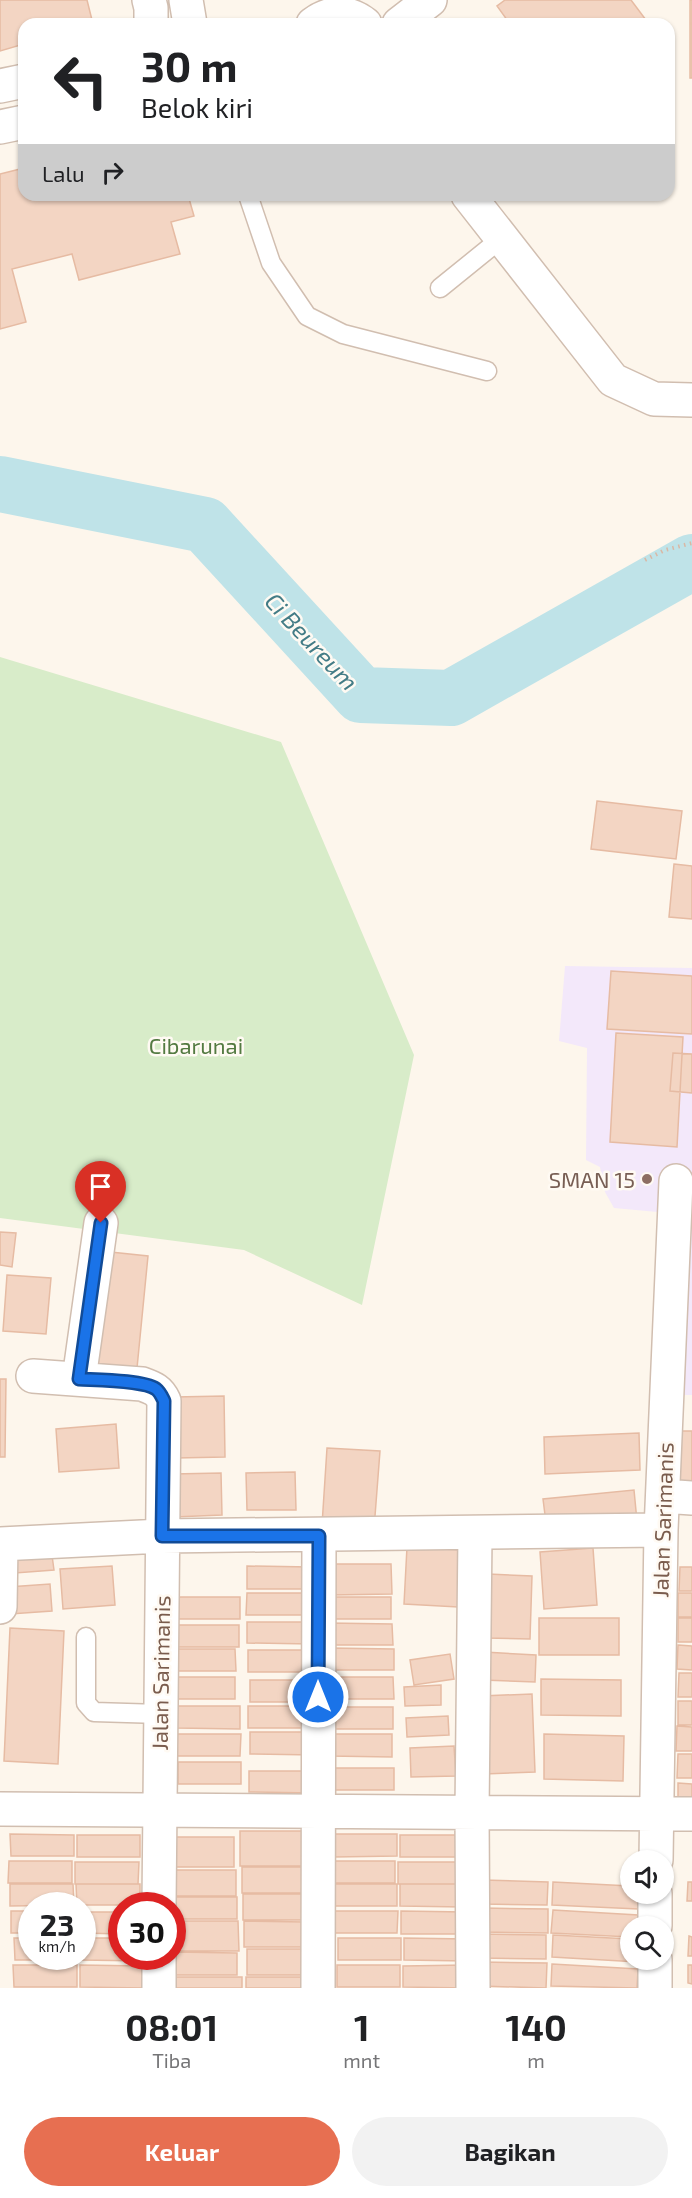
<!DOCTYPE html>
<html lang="id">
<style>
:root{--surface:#fff;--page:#f2f2f2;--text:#202124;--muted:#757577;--accent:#e76f51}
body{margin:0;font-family:"Exo 2",sans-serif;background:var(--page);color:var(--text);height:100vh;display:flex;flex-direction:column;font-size:22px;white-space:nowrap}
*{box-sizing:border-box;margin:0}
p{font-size:20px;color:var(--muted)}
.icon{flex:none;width:33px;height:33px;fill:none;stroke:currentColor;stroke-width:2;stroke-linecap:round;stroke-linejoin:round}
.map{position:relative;height:1988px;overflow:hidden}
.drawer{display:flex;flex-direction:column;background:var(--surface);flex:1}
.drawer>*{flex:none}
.hud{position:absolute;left:18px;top:18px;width:657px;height:183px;border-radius:18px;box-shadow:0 2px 4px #0004;background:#fff;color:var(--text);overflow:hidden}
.controls{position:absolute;left:620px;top:1850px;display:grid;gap:12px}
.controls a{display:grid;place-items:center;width:54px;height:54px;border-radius:50%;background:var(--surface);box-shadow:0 2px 4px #0004;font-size:30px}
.speed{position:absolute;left:18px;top:1892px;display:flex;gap:12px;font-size:30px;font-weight:700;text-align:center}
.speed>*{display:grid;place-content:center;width:78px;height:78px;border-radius:50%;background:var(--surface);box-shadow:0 2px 4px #0004;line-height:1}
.speed small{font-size:15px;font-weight:400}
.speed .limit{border:9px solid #d22;background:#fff;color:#111}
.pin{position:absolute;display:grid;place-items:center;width:51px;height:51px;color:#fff;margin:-62px -26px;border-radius:50% 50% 50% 0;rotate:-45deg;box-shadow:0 0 6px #0007}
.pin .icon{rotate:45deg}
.me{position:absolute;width:66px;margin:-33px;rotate:0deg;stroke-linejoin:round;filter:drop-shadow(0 0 4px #0008)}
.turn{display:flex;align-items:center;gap:21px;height:126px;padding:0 24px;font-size:27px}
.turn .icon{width:78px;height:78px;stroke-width:2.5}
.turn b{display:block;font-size:42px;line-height:51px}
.then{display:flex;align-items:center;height:57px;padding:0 24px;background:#0003;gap:12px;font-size:22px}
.eta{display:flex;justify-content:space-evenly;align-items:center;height:102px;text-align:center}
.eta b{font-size:36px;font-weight:700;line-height:42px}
.cta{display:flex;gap:12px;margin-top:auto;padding:12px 24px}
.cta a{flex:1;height:69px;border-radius:36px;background:var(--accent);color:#fff;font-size:24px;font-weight:700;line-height:69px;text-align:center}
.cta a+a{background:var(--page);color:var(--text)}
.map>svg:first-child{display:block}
.education{fill:#f3e8fa}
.green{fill:#d8ecc9}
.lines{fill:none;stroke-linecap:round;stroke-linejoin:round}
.river{stroke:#bfe3e8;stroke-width:56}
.building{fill:#f3d5c3;stroke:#e6bba3;stroke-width:1.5}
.service-casing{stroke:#d1beb0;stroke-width:21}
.minor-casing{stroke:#d1beb0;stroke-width:36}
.path{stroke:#d9b8a5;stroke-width:4;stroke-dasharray:1.5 4.5;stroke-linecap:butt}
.service{stroke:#fff;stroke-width:18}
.minor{stroke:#fff;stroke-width:33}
.route-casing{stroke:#114b97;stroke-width:15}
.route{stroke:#1a73e8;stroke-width:10}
.education-dot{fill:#8d6e63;stroke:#fffaf3;stroke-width:2}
.labels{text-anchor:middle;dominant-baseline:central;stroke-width:5;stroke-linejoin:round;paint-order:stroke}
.park-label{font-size:22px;fill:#537a41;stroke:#fffaf3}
.education-label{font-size:22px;fill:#785e54;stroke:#fffaf3;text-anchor:end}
.street-label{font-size:22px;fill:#7a5c4d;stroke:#fffaf3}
.water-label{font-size:24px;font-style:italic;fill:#437c86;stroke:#fffaf3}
</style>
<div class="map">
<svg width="692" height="1988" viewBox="0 0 692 1988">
<rect width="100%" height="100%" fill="#fdf6ec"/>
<path class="education" d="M565 966 692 968V1395H678L690 1215 614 1208 605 1192 600 1167 586 1160 587 1048 559 1041Z"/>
<path class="green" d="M0 657 281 742 414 1055 362 1305 244 1250 0 1218Z"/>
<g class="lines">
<path class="river" d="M0 484 205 525 361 695 451 698 692 562"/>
</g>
<path class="building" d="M0 0H87L93 24H24V44L0 51Z
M505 0H631L649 24H510L497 6Z
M690 0H692V78H690Z
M24 168V195H188L194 216 171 222 180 254 79 280 72 254 12 269 26 322 0 329V174Z
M597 801 682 811 676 859 591 849Z
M674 864 692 866V919L669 917Z
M611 971 692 976V1034L607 1029Z
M616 1033 683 1037 677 1147 610 1142Z
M673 1053 692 1054V1093L670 1091Z
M0 1232 16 1233 12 1267 0 1265Z
M101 1251 148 1256 137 1368 91 1363Z
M7 1275 51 1278 46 1334 3 1331Z
M0 1379H6L5 1457H0Z
M224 1396 225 1457 176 1458 175 1397Z
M116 1424 119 1468 59 1472 56 1429Z
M679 1431H692V1490H678Z
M639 1433 640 1470 545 1474 544 1437Z
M327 1448 380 1451 374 1529 322 1525Z
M295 1472 296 1510H247L246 1473Z
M221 1473 222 1515 174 1517 173 1474Z
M634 1490 637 1521 547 1531 543 1499Z
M407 1547 461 1550 458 1607 404 1604Z
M51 1548 54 1570 15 1573 13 1551Z
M593 1548 597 1605 544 1609 540 1552Z
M328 1564H391L392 1594 329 1595Z
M112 1566 115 1605 63 1609 60 1569Z
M247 1566 310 1567V1589H247Z
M680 1567H692V1591H679Z
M488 1574 532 1576 530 1639 486 1638Z
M50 1584 52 1611 10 1614 8 1587Z
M247 1593H310V1615H246Z
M678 1593H692V1617H678Z
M176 1597H240V1619H176Z
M328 1597H391V1619H328Z
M539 1618H619V1655H539Z
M678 1618H692V1642H678Z
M247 1622H311V1644L247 1643Z
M329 1623 392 1624 393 1645H329Z
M176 1625H239V1647H176Z
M10 1628 64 1631 58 1764 4 1761Z
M678 1645 692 1646V1670L677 1669Z
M330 1648 394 1649V1670H330Z
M172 1649H235L236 1671H172Z
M248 1650H311V1672H248Z
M484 1652 536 1655 535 1682 483 1680Z
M450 1654 454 1679 414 1685 410 1660Z
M679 1673H692V1697H678Z
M172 1677H235V1699H172Z
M330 1677H393L394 1699H330Z
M541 1679 621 1680V1716L541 1715Z
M250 1680H313V1702H250Z
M441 1685V1705L405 1706 404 1687Z
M532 1694 535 1772 484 1774 481 1696Z
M678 1701H692V1725H678Z
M177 1706H240V1729L177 1728Z
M248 1706H311V1728H248Z
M330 1707H393V1729H330Z
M448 1716 449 1735 407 1737 406 1718Z
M677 1726 692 1727V1751H676Z
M250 1732H314V1755L250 1754Z
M177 1734H241L240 1756H177Z
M329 1734H392V1757L329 1756Z
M544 1734 624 1736 623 1781 544 1779Z
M454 1746 456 1776 411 1777 410 1748Z
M678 1754H692V1778H677Z
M178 1762H241V1784H178Z
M330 1768H394V1790H331Z
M249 1771H313V1793L249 1792Z
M678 1783 692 1784V1808L678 1807Z
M240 1831H304L303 1866H240Z
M10 1834 74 1835V1856H11Z
M334 1834H397V1856L334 1857Z
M77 1835H140V1857H77Z
M400 1835H463V1857H400Z
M170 1837H234V1867H170Z
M9 1861H72V1883H8Z
M332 1861H395V1883H332Z
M75 1862H139L138 1884H75Z
M398 1862H462L461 1884H398Z
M242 1867H305V1893H242Z
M173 1870H236V1896H173Z
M483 1880 548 1882 547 1905 482 1904Z
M553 1882 630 1886V1893H639L638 1909 552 1905Z
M688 1882H692V1901H687Z
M10 1884H73L74 1905 10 1906Z
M76 1884H140V1905H77Z
M334 1884H397V1906H333Z
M400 1884H463V1907L400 1906Z
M243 1894H307V1920H243Z
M174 1897H237V1919H174Z
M483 1908 548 1909V1933L483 1932Z
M553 1910 638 1915 637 1926H630V1937L551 1933Z
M11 1911H32V1933H11Z
M334 1911H398L397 1933H335Z
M401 1911 464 1912V1934H401Z
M82 1912H122V1934L82 1933Z
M175 1921H238L239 1951H175Z
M244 1921 307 1922V1947H244Z
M481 1934 546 1935V1959L481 1958Z
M553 1935 630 1939V1959H638V1962L552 1957Z
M689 1936 692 1937V1956H688Z
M14 1938H32V1956H78V1960H15Z
M82 1938H122V1956H144V1961L81 1960Z
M338 1938H401V1960H338Z
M404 1938 467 1939V1961L404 1960Z
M247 1949H310V1975H247Z
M174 1952 237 1953V1975H174Z
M481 1962 547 1963 546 1988 480 1986Z
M552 1964 638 1969 637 1988 551 1986Z
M13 1965H77V1987H14Z
M80 1965 143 1966 144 1988 80 1987Z
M337 1965H400V1987H337Z
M466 1965 467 1988 403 1987V1966Z
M688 1965H692V1984L688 1983Z
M172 1977H242V1988H172Z
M246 1977H310V1988H246Z"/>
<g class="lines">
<defs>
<path id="service" d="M248 195 271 263 307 316 343 334 487 371
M440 288 503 237
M86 1637V1703L94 1712 160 1714"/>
<path id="minor" d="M149 0 151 8V24
M186 0 190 24
M313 24C330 11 349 11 365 24
M399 24 430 0
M0 86 24 81
M0 127 24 122
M468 195 613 380 654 399 692 400
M33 1376 142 1384C153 1388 159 1390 164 1401L159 1905
M79 1379 101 1223
M663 1496 692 1498
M0 1544 162 1536 661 1530
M0 1607 1 1544
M0 1809 692 1814
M656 1860 661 1530 676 1181
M655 1926V1893
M159 1988V1956
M318 1988 319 1536
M473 1988 472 1812 475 1534
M655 1988V1959"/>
</defs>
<use href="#service" class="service-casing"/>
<use href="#minor" class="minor-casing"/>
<path class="path" d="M645 560 665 550 692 543"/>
<use href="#service" class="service"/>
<use href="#minor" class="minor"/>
</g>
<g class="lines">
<defs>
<path id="route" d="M101 1223 79 1379C96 1380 143 1380 156 1389 160 1392 162 1397 164 1401L162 1536H319L318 1697"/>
</defs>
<use href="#route" class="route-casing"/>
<use href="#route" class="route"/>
</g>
<circle class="education-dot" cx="647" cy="1179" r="6"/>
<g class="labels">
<g class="park-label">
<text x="196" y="1045">Cibarunai</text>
</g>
<g class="education-label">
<text x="635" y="1179">SMAN 15</text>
</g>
<g class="street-label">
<text transform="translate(662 1520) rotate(-88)">Jalan Sarimanis</text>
<text transform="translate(160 1673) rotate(-89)">Jalan Sarimanis</text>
</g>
<g class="water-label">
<text transform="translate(312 641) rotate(47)">Ci Beureum</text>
</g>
</g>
</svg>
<div class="controls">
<a><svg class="icon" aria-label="sound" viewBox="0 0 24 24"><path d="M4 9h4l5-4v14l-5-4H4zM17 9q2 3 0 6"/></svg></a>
<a><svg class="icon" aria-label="search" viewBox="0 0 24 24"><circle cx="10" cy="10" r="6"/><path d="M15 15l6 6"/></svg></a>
</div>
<div class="speed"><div>23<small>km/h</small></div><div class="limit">30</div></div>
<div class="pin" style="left:101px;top:1223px;background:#d93025"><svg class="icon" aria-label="arrive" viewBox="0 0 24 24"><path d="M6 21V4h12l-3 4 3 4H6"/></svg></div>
<svg class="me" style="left:318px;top:1697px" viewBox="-20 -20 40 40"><circle r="17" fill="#1a73e8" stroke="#fff" stroke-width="3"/><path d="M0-11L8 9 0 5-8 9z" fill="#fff"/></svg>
<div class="hud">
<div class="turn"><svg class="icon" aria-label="left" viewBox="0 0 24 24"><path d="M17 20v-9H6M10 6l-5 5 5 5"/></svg><div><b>30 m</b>Belok kiri</div></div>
<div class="then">Lalu<svg class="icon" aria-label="right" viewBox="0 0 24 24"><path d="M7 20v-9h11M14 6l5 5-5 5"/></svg></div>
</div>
</div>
<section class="drawer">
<div class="eta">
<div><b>08:01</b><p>Tiba</p></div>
<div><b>1</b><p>mnt</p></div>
<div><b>140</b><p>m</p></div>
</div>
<div class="cta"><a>Keluar</a><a>Bagikan</a></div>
</section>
